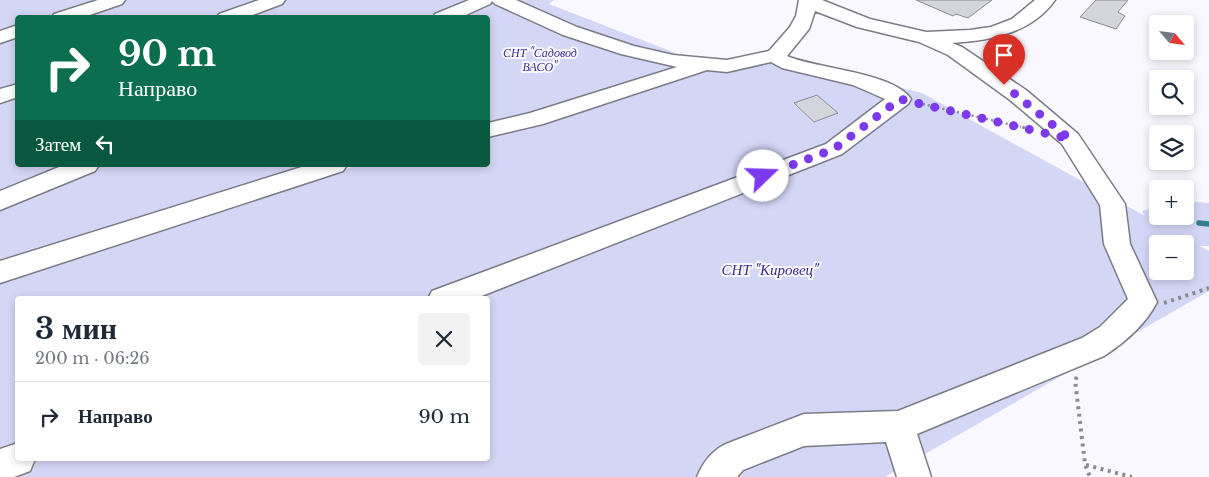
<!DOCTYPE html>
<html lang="ru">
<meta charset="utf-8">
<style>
:root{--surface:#fff;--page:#f2f2f3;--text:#1f2937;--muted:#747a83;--line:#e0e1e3}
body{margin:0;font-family:"Libre Baskerville",serif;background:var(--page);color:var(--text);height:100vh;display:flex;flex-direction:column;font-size:19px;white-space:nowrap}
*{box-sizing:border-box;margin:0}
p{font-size:16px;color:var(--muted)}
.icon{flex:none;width:28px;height:28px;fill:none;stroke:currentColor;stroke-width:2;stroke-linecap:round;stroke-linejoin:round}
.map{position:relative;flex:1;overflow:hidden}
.drawer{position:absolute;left:15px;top:296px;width:475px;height:165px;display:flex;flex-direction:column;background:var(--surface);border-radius:5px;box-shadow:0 2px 8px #0003}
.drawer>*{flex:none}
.hud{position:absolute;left:15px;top:15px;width:475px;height:152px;border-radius:5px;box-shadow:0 2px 8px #0003;background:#0b6e4f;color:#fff;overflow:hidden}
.needle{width:32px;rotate:118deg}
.fabs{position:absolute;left:1149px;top:15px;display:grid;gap:10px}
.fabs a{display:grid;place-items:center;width:45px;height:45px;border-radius:5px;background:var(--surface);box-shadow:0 2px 8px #0003;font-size:25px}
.pin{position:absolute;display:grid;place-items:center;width:42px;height:42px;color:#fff;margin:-51px -21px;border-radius:50% 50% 50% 0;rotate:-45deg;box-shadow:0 0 5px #0007}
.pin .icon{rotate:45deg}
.me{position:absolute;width:55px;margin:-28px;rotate:69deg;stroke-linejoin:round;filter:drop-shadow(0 0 4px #0008)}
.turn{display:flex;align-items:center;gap:18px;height:105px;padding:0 20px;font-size:22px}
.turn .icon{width:65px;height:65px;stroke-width:2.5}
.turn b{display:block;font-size:35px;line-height:42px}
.then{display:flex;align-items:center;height:48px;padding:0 20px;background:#0003;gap:10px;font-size:19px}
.round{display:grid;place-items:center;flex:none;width:52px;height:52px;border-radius:5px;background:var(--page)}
.summary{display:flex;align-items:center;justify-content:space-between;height:85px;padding:0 20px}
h1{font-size:30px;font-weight:700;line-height:38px}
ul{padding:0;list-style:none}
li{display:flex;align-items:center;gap:15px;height:70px;padding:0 20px;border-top:1px solid var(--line)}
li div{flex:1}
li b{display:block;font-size:19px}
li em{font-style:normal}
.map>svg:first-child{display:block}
.green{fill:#d4d6f6;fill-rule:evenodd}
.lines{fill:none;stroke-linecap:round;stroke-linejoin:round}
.stream{stroke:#317e8c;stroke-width:5.5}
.building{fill:#d4d4dd;stroke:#8b8b94}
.minor-casing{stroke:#7b7c85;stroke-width:3}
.path-far2{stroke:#8b8b90;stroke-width:2.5;stroke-dasharray:2 3;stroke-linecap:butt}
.path-far1{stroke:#8b8b90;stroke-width:3;stroke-dasharray:2.5 4;stroke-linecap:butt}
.path{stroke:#8b8b90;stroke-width:4;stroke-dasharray:3 4.5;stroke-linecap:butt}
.minor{fill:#fff;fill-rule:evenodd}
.route{stroke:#7c3aed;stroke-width:9;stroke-dasharray:0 16.2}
.labels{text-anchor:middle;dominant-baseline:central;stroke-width:4;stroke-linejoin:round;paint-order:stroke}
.far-park-label{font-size:12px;font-style:italic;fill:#3d2d90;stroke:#f8f8fe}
.park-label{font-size:15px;font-style:italic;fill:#3d2d90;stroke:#f8f8fe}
</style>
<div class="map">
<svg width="1209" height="477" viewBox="0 0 1209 477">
<rect width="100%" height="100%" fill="#f8f8fe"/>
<path class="green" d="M0 0H554L549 4 701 63 533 116 488 126V18H18V165H320L0 267Z
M759 52 922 93 1145 216 1142 211 1157 207 1158 216H1185V201L1209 203V246H1200L1209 251V291L885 477H0V279L353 167 488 165V137L541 125ZM1158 244H1185V271H1158ZM18 299H488V459H18Z"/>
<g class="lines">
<path class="stream" d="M1199 223 1209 224"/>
</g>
<path class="building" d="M916 0H992L968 18 956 14 953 16Z
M1096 0H1128L1118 12 1125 16 1116 29 1080 17Z
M817 95 838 113 814 122 794 103Z"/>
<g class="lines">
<defs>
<path id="minor" d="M98 0H125L122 4 81 18H52L54 14Z
M259 0H285L282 4 245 18H217L219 14Z
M469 0H516L577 27 634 46 673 55 727 60 769 51 790 27 796 16 799 0H822L870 19 926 32 970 30 991 27 1012 19 1035 0H1055C1032 33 990 41 952 43L962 47 1026 90 1078 134 1125 204 1130 244 1157 302C1146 324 1124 343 1104 356L917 434 931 477H897L886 442 804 446 743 470 737 477H697C704 460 714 448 731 442L804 414 898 411 1082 338 1100 327 1128 299 1104 244 1100 205 1062 144 1010 100 948 55 919 42 857 27 815 11 809 29 787 56C817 69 893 72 911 99L908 104 842 154 474 299H428L432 291 826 144 885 99 853 85 782 68 771 62 727 72 707 70 543 124 488 137V123L530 113 677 67 621 54 563 35 495 4 492 1 490 4 459 18H433L435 14Z
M18 25V37L0 43V31Z
M18 84V97L0 103V89Z
M64 165H99L95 171 0 210V191Z
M308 165H347L343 171 0 283V261Z
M18 443V459H35L30 471 14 477H0V449Z"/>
</defs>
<use href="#minor" class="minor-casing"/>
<path class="path-far2" d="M918 103 1021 127"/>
<path class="path-far1" d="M1016 126 1031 129"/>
<path class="path" d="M1164 303 1209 288
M1077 377 1075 380 1085 464 1090 477
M1086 465 1132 477"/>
<use href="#minor" class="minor"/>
</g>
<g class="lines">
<path class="route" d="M763 176 834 149 900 99 1070 139 1004 85"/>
</g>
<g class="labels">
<g class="far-park-label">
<text x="540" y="52">СНТ "Садовод<tspan x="540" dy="14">ВАСО"</tspan></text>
</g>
<g class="park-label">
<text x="770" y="269">СНТ "Кировец"</text>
</g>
</g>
</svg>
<div class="fabs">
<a><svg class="needle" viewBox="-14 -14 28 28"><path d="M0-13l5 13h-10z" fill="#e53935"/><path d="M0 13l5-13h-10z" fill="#747a83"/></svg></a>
<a><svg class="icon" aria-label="search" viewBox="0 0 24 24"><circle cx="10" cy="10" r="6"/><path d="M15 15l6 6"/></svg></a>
<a><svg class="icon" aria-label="layers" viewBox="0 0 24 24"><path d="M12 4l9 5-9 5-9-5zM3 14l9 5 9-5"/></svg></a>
<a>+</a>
<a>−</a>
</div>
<div class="pin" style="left:1004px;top:85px;background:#d93025"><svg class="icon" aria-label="arrive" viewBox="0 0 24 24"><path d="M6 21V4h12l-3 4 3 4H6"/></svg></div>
<svg class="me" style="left:763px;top:176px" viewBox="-20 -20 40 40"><circle r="19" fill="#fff"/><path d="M0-13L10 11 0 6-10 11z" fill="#7c3aed"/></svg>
<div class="hud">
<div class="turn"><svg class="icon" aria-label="right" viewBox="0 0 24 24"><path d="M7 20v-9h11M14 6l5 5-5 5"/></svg><div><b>90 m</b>Направо</div></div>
<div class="then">Затем<svg class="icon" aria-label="left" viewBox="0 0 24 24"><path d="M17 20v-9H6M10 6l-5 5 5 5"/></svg></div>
</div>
<section class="drawer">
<div class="summary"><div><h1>3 мин</h1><p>200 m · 06:26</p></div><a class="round"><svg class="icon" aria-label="close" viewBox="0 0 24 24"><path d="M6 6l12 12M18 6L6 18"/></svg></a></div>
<ul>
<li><svg class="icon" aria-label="right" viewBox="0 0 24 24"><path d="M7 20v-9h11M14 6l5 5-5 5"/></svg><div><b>Направо</b></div><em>90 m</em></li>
</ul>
</section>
</div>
